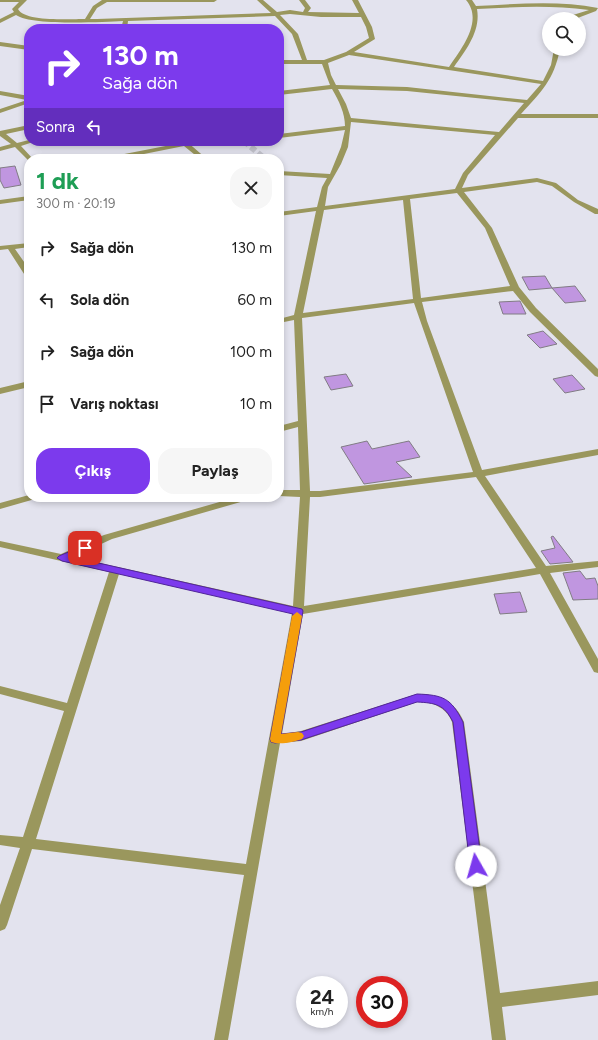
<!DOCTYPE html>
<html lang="tr">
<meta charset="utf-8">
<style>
:root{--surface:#fff;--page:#f6f6f6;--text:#222;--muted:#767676;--accent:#7c3aed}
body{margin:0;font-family:Figtree,sans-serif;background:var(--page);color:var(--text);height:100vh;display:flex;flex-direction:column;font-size:15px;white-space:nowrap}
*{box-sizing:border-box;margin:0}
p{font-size:13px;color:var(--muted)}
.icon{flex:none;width:22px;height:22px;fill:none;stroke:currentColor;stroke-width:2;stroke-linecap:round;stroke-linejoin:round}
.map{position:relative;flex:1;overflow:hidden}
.side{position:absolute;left:24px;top:154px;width:260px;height:348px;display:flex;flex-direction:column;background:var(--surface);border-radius:16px;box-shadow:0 2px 6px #0003}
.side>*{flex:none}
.guide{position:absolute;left:24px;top:24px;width:260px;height:122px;border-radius:16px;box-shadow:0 2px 6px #0003;background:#7c3aed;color:#fff;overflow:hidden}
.tools{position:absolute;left:542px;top:12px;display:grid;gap:8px}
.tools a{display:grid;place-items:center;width:44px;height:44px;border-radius:50%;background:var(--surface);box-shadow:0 2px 6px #0003;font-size:20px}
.speed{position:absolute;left:296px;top:976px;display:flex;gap:8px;font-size:20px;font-weight:700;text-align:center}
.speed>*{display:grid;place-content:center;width:52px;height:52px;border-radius:50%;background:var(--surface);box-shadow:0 2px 6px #0003;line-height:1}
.speed small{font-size:10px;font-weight:400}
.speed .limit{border:6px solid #d22;background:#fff;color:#111}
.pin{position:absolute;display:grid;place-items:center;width:34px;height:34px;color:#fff;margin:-17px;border-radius:8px;box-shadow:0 2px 6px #0006}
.me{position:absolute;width:44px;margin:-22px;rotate:353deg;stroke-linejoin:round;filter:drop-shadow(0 0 3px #0008)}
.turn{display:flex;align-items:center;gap:14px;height:84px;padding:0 12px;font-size:18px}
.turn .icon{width:52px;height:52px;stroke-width:2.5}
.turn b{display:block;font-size:28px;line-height:34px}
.then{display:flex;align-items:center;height:38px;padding:0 12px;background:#0003;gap:8px;font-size:15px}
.round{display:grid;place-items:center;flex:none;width:42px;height:42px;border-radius:16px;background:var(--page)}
.overview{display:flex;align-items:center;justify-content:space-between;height:68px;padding:0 12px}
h1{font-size:24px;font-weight:700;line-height:30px;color:#1e9e55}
.action{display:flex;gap:8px;margin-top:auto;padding:8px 12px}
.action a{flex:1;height:46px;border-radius:16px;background:var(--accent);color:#fff;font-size:16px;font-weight:700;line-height:46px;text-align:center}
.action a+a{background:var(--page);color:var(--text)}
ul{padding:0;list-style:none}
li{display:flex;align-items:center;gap:12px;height:52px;padding:0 12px}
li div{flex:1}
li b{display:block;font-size:15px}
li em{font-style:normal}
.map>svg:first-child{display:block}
.building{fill:#c096e0;stroke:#817c84}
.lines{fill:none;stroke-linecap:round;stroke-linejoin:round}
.street-tunnel-far1{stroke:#c4c4cd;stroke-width:6;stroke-dasharray:6 3;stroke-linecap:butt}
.street-tunnel{stroke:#c4c4cd;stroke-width:8;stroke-dasharray:8 4;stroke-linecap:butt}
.street{fill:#9a975d;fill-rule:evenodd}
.route{fill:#7c3aed;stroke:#51269a}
.slow{fill:#f59e0b}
</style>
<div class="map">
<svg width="598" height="1040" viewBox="0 0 598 1040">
<rect width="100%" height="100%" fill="#e3e3ee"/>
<path class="building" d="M15 166 21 185 4 188 0 180V168Z
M545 276 552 288 529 290 522 277Z
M575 286 586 301 565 303 552 288Z
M520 301 526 314H503L499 302Z
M543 331 557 344 540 348 527 335Z
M346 374 353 386 331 390 324 377Z
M572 375 585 389 565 393 553 379Z
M367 441 372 449 409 441 420 457 396 462 412 477 364 484 341 447Z
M553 536 573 562 550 564 541 551 555 548 551 537Z
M580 571 586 579 595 578 598 586V599L573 600 563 573Z
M520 592 527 612 500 614 494 594Z"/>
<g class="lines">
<path class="street-tunnel-far1" d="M244 141 265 159"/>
<path class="street-tunnel" d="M279 208 280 214"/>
<path class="street" d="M0 0H27L18 9C24 22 71 19 85 19L93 6 102 0H217L214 2H107L97 8 90 19H97L271 13 257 0H263L277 12 290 10 303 12 305 8 299 0H305L311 8 308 12 359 13 352 0H358L372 27 375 39 354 52 449 67C461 49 484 21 466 0H472L476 6C516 4 559 0 598 8L596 11 575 19H569L573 15 589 10C551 5 515 7 477 9 481 31 466 50 454 67L543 81 551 65 554 49H560C554 80 541 92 521 114H598V118H518L468 175 462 188 537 178 556 183 578 200 598 209V214H595L574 202 552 186 537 182 464 192 492 228 519 287 536 308 598 369V377L595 376 530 312 513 291 422 302 427 321 482 470 598 449V455L485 476 546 566 598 561V567L550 573 598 659V673L594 672 540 574 303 614 282 734 301 731 417 694C439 694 455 701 464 722L500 993 598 981V995L502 1007 506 1040H492L452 722C446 707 433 702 417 702L301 741 280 743 228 1040H214L244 875 32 849 7 925 5 929 0 931V905L20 848 0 845V835L23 837 64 711 0 694V686L67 703 109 572 0 547V541L61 554 104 535 237 497H253L251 499 112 539 73 557 293 606 300 497 279 496V490H300L298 427 279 432V426L298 421 294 320 279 323V319L294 315 316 211 279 216V212L317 207 322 187 327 178 279 175V171L330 174 341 147 345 130 279 138V134L345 126C345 113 339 101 332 89L279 95V91L330 85 322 64H279V60H302L292 34 275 16 128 21 127 29H121L123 21C102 22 32 26 16 15L0 23V19L14 12 12 9 19 2H0ZM290 14 321 17H361L366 27 369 38 346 52 324 60H307L298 34 280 15ZM349 55 541 84 527 100 407 87 336 85 331 75 328 63ZM338 89 407 91 524 103 499 132 351 118 346 104ZM351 122 495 135 463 173 455 189 325 206 328 187 341 164 348 147ZM457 193 485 228 510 286 421 298 410 199ZM403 200 413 299 303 313 324 210ZM414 303 473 472 320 491H310L302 318ZM476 477 536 568 304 606 310 497H320ZM119 574 292 613 246 864 36 839Z
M0 42 29 46V50L0 46Z
M0 91 29 96V103L0 113V109L27 100 0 95Z
M29 125V129L6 134 17 143 29 140 36 141 21 146 33 159 28 160 15 147 0 151V147L11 144 0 136V131Z
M179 141H186L207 159H200L184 146 119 159H106L109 157 181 143Z
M29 196V200L0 204V200Z
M29 243V247L15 249 29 269V277H26L8 249 0 250V246Z
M29 381V387L0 394V388Z
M29 495V497H37L35 499 0 509V503Z"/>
</g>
<path class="route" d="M85 545 89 548 88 550 72 557 302 609 303 611 281 734 301 732 417 694C443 695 451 698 463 722L482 866 480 870 476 872 472 870 470 866 453 722C444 704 435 703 417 702L301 740 275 743 271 742 270 739 293 614 62 561 57 558 59 556Z"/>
<path class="slow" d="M297 612 302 616 281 734 298 732 302 733 304 736 302 739C294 742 280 745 271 742L270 739 292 616Z"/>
</svg>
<div class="tools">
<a><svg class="icon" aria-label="search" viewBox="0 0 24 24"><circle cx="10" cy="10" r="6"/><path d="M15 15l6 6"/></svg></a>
</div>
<div class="speed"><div>24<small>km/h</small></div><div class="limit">30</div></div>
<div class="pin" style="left:85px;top:548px;background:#d93025"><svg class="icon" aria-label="arrive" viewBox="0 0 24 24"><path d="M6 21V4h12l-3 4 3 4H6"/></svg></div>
<svg class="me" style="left:476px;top:866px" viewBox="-20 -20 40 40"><circle r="19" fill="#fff"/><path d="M0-13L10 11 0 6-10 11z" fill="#7c3aed"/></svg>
<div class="guide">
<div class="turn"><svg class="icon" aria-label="right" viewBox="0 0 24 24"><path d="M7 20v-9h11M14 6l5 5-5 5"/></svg><div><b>130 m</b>Sağa dön</div></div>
<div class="then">Sonra<svg class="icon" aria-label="left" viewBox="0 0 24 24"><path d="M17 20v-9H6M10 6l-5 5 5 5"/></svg></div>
</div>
<section class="side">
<div class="overview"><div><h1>1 dk</h1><p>300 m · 20:19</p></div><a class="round"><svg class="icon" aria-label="close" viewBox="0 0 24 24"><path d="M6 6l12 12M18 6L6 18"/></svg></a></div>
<ul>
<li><svg class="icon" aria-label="right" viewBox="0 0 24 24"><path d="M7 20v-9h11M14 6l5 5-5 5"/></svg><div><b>Sağa dön</b></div><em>130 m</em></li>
<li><svg class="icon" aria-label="left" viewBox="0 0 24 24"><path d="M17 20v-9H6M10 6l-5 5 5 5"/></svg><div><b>Sola dön</b></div><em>60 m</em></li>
<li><svg class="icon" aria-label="right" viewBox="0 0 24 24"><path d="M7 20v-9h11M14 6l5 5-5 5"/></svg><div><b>Sağa dön</b></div><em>100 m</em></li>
<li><svg class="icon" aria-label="arrive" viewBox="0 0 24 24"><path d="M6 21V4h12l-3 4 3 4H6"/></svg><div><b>Varış noktası</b></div><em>10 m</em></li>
</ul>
<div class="action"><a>Çıkış</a><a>Paylaş</a></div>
</section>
</div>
